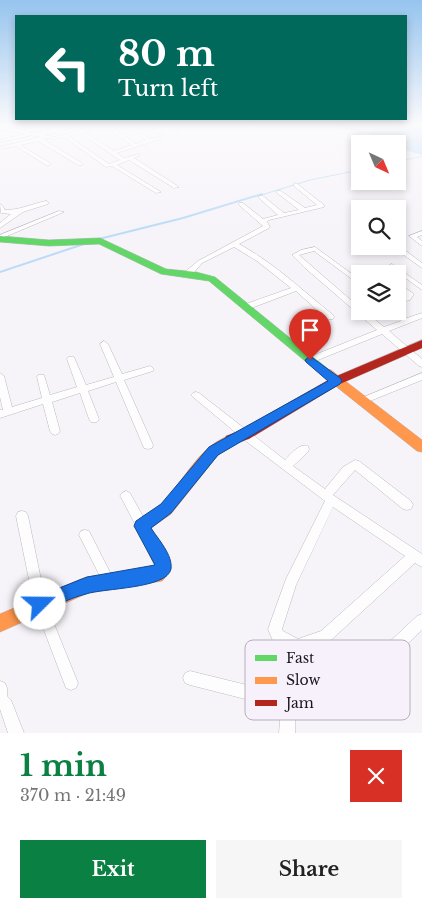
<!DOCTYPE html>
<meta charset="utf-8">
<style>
:root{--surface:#fff;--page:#f6f6f6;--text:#222;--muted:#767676;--accent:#0b8043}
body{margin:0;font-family:"Libre Baskerville",serif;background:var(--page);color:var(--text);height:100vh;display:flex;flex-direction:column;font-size:19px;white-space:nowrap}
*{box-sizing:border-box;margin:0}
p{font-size:16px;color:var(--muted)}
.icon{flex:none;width:28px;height:28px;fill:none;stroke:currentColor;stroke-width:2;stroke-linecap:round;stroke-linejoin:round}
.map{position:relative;height:733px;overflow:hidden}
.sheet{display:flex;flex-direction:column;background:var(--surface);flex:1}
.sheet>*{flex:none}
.banner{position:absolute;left:15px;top:15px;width:392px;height:105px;border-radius:0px;box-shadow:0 2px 8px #0003;background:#00695c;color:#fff;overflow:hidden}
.needle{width:32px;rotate:136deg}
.tools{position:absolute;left:351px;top:135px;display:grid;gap:10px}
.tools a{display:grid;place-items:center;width:55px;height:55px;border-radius:0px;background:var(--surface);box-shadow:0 2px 8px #0003;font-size:25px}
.pin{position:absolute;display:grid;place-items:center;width:42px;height:42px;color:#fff;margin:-51px -21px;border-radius:50% 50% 50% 0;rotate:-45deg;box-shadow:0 0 5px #0007}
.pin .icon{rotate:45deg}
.me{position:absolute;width:55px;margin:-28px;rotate:68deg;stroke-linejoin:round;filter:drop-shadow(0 0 4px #0008)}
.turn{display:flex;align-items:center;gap:18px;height:105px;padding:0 20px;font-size:22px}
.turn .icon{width:65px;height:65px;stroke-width:2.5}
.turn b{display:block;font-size:35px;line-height:42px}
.round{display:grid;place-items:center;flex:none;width:52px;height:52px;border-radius:0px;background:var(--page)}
.summary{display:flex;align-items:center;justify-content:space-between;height:85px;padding:0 20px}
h1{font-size:30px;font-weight:700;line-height:38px;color:var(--accent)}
.cta{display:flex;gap:10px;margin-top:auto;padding:10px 20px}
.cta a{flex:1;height:58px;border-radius:0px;background:var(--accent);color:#fff;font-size:20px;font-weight:700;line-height:58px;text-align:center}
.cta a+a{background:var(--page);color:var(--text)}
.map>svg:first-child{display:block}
.water{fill:#bbdcf8}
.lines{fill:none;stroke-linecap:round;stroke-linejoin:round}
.stream-far1{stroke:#bbdcf8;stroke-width:1}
.stream{stroke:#bbdcf8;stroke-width:2}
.street-casing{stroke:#bcb9bf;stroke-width:1}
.fast-casing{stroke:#bcb9bf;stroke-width:1}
.slow-casing{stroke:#bcb9bf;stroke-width:1}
.jam-casing{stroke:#bcb9bf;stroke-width:1}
.street{fill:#fefdfe;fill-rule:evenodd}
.fast{fill:#63d668;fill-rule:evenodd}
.slow{fill:#ff974d;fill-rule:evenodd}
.jam{fill:#b3261e;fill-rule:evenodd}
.route{fill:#1a73e8;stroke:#114b97}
.key{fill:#f7f1fc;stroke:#b5afba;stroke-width:1}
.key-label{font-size:14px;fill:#1b161f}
</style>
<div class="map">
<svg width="422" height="733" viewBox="0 0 422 733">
<rect width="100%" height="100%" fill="#f7f4f9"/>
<path class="water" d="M323 125H422V155L398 148V144H384L371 139 377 136 375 135Z"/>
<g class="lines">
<path class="stream-far1" d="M398 162 422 156
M258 196 310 180 360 170"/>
<path class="stream" d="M99 239 183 218 262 194
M0 272 84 244"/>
<defs>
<path id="street" d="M47 125H53L28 132C46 135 64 123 82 125L44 135 55 137 104 125H110L136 144 146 140 125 125H129L150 139 160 137V139L117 153 124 158 139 154V156L134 158 179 187 174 188 129 160 117 165 161 192 156 193 112 166 106 167 64 137 55 139 45 138 43 139 82 163V165H78L38 141 20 145 50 163V165H46L16 146 0 149V147L41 137 29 135V136L0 142V140L25 134 0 129V127L23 131ZM106 127 132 145 114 151 84 132ZM80 133 120 160 109 164 68 136Z
M147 125H151L165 134 161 135Z
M165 125H170L179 130 175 131Z
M296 183 324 205V207L269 220 267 222 270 227 269 228 239 244C274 263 302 290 333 315L334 317 333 319H327L296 291 249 309H243L242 307 243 305 291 288 257 261 234 247 202 263 191 276H185V272L198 261 263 226 239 205V203H243L263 219 278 215 259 198V196H263L284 213 299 210 277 193V191H281L305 208 317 205 294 186V184Z
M46 201 49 203 48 204 23 212 0 228V223L11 214 1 213 0 204 2 205 5 210C20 210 31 204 46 201Z
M59 211 64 212 0 239V235Z
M422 231V235L417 237 422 241V246L409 236Z
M398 245 422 263V268L391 246Z
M315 247 360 280V285L314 251 299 255 360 308V311H364L384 327 401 321 391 311H398V309L407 318 422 313V318L389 331 422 359V367L419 366 382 334 313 362H307L306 360 307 358 377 330 305 268 292 255 301 250Z
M392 264 422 285V290L390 267V265Z
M377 270H383L386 274H378L376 272Z
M398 283 414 294 410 300 398 303V299L406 294 398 288Z
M104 341 108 344 122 374 150 366 154 369 153 371 124 380 153 445 152 448 148 449 144 448 116 382 88 391 99 419 97 422H91L89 419 80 393 52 402 60 431 58 434 55 435 52 434 50 431 43 404 0 418V410H3L0 397V373L4 376 12 407 42 398 37 377 38 375H44L50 395 77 387 67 359 68 357H74L86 385 114 377 100 344Z
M422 373V380L365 403H359L357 401 359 399Z
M196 392 199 393 285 460C291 454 299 443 308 446L309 449 308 452 293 466 325 489 343 467 355 460 359 461 411 501 413 505 411 509 407 510 403 509 355 470 333 495 422 554V567L415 563 330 641 304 651 296 705 315 697 366 664 417 616 422 614V630L376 674 325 707 295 720V733H279L281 708 190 685 185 683 183 678 185 673 190 671 283 694 291 650 273 641 268 629 286 579 325 501 247 442 193 397 191 395 193 393ZM333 507 405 556 321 631 298 639 283 631 282 629 296 585Z
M126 491 130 493 146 522 148 526 146 530 142 531 138 530 122 499 120 496 122 493Z
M22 511 26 512 28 516 46 604 78 683 76 688 71 690 66 688 34 604 16 516 18 512Z
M85 530 89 531 113 578 115 582 113 586 109 588 105 586 79 535 81 531Z
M0 681 5 683 7 688V696L11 700 24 733H8L0 709Z"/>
<path id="fast" d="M0 236 49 240 100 238 166 269 196 272 215 277 333 373 331 376H323L209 281 161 274 99 244 49 246 0 242Z"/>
<path id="slow" d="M327 369 331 370 422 440V452L417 451 323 376 321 373Z
M231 435 236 436 237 440 236 444 218 455 171 514 151 528C161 545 181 564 162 581L88 593 0 632V614L81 579 87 577 153 568 155 566 135 526C139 515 153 512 162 504 184 481 199 445 231 435Z"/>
<path id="jam" d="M422 340V348L340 384 249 439 231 445 226 444 225 440 226 436 239 431 332 378Z"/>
</defs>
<use href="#street" class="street-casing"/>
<use href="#fast" class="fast-casing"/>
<use href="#slow" class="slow-casing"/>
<use href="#jam" class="jam-casing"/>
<use href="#street" class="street"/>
<use href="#fast" class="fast"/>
<use href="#slow" class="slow"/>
<use href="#jam" class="jam"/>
</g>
<linearGradient id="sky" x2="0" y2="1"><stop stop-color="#96c4ee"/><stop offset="0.55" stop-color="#fbfafc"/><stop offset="1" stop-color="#fbfafc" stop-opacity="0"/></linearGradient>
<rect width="422" height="227" fill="url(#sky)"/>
<path class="route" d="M310 356 340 378 342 381 340 384 218 455 171 513 151 528C158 539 173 555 171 569 167 589 103 588 86 594 70 598 55 606 40 613L34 610 31 604 34 598 87 577 155 565 134 526 136 521 161 504 209 447 328 381 306 362 305 360Z"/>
<rect x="245" y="640" width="165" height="80" rx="8" class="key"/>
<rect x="255" y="655" width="22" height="6" fill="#63d668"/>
<rect x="255" y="677" width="22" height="7" fill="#ff974d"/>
<rect x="255" y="700" width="22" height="6" fill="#b3261e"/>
<g class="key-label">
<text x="286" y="663">Fast</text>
<text x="286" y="685">Slow</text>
<text x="286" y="708">Jam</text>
</g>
</svg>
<div class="tools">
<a><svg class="needle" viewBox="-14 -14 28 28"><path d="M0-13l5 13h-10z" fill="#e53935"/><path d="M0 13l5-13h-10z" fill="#767676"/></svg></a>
<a><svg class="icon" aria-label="search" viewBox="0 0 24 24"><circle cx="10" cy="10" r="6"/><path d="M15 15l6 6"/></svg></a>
<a><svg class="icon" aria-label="layers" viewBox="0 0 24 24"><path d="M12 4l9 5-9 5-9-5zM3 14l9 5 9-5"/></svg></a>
</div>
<div class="pin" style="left:310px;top:360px;background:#d93025"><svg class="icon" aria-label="arrive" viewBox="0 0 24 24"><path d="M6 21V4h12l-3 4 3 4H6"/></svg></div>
<svg class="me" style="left:40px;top:604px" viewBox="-20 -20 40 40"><circle r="19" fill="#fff"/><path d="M0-13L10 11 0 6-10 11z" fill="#1a73e8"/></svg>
<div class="banner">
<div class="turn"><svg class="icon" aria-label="left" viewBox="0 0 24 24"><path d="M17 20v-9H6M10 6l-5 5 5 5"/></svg><div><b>80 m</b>Turn left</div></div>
</div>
</div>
<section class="sheet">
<div class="summary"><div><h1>1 min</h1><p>370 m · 21:49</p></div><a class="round" style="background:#d93025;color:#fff"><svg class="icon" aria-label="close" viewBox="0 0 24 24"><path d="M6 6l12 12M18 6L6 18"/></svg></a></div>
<div class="cta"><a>Exit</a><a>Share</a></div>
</section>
